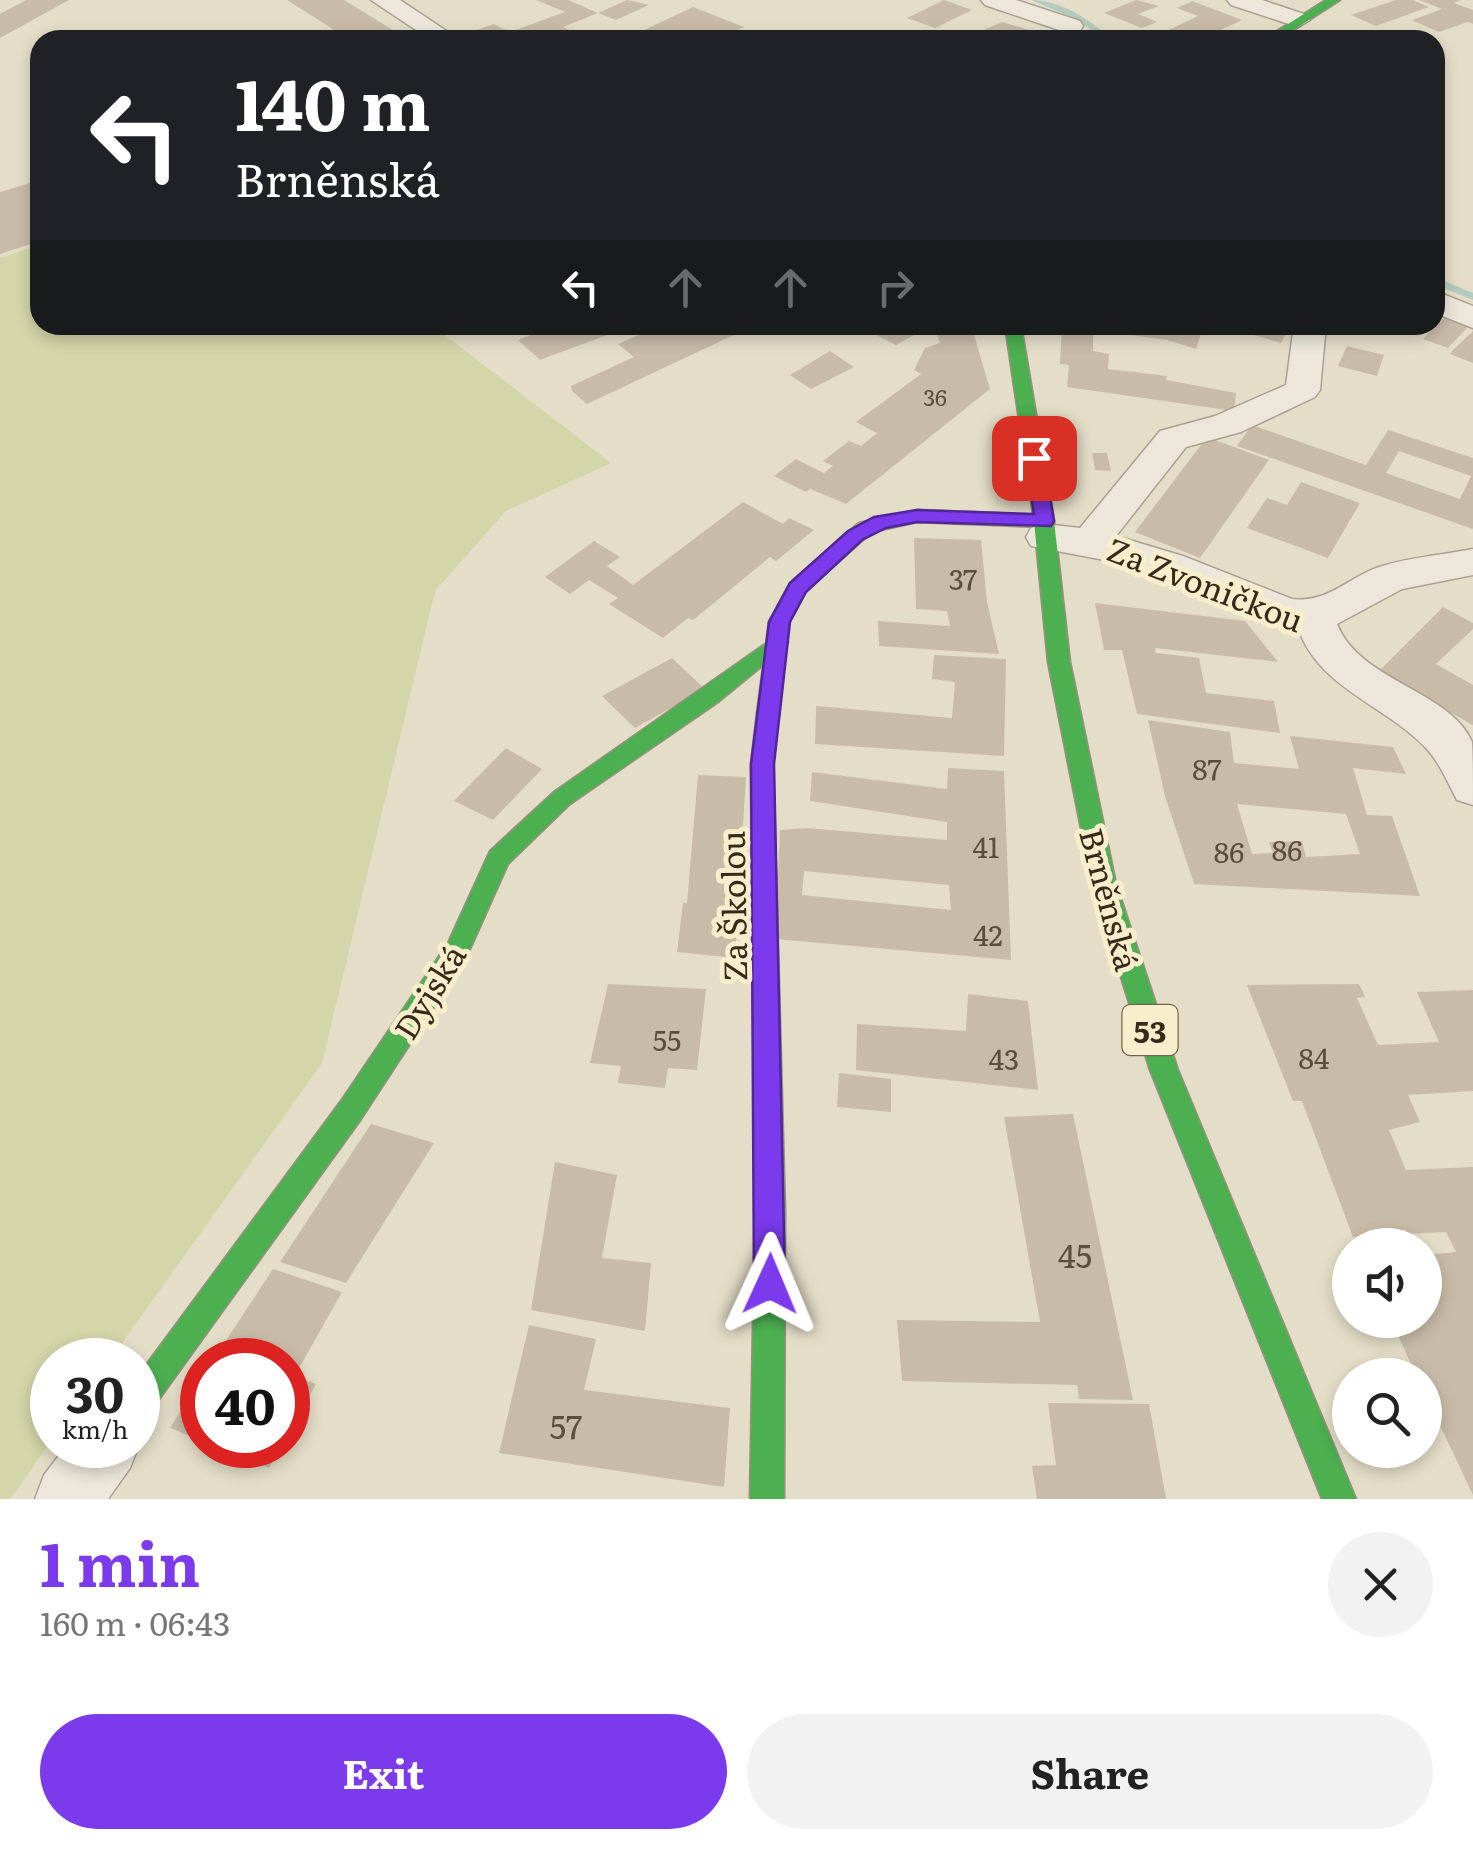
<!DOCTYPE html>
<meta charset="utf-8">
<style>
:root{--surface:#fff;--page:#f2f2f2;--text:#222;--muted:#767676;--accent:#7c3aed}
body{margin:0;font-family:Literata,serif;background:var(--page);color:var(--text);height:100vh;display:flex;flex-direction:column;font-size:38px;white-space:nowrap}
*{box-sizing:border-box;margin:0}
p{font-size:32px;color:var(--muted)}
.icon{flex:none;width:55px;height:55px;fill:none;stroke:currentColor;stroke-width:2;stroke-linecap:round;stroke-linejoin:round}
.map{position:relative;height:1499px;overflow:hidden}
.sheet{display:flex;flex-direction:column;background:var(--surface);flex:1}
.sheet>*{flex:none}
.hud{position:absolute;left:30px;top:30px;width:1415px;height:305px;border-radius:30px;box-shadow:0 5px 15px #0003;background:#202124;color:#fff;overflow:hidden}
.tools{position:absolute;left:1332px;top:1228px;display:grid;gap:20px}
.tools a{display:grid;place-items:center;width:110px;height:110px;border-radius:50%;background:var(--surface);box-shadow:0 5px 15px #0003;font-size:50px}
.speed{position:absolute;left:30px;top:1338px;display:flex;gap:20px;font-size:50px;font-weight:700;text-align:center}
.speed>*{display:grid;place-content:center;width:130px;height:130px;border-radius:50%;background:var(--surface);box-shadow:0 5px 15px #0003;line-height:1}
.speed small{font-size:25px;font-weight:400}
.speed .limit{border:15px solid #d22;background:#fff;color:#111}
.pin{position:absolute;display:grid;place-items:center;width:85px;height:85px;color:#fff;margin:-42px;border-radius:20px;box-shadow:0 5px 15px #0006}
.me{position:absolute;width:110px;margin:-55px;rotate:1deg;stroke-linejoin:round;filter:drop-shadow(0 0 8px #0008)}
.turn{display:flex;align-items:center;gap:35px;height:210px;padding:0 40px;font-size:45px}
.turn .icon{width:130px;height:130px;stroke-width:2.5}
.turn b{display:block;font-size:70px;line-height:85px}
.lanes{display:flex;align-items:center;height:95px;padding:0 40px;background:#0003;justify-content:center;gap:50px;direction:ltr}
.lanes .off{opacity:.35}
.round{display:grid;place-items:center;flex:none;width:105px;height:105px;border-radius:52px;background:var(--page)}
.overview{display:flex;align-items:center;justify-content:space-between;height:170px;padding:0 40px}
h1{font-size:60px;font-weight:700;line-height:75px;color:var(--accent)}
.button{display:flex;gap:20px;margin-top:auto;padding:20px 40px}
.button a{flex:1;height:115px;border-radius:60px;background:var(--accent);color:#fff;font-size:40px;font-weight:700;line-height:115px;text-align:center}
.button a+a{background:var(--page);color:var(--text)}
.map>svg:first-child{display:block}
.green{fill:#d2d6a8}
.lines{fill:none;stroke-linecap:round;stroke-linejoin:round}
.stream{fill:#b4cabe;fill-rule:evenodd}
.building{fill:#c8bca8;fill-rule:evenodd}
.street-casing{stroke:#a9a292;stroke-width:3}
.fast-casing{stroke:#989182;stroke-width:3}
.slow-casing{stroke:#989182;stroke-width:3}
.street{fill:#ece7da;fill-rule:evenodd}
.fast{fill:#4caf50;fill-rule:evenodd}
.slow{fill:#ffc107;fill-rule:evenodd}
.route{fill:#7c3aed;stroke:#51269a;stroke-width:2.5}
.labels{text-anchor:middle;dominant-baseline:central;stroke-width:10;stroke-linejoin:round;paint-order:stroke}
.far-number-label{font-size:22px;fill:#5b4e3e}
.number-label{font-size:28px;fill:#5b4e3e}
.shield{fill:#f8eecb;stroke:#71654f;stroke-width:2.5}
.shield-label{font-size:30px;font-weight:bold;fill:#372a1a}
.street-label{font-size:32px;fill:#372a1a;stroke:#f8eecb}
.near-number-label{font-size:32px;fill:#5b4e3e}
</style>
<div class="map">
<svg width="1473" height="1499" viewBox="0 0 1473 1499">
<rect width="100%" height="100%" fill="#e4dec8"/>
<path class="green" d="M40 245V325H308L319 335 351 325H432L611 463 506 511 435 591 322 1063 110 1360H52V1440L10 1499H0V258Z"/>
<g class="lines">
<path class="stream" d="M1031 0C1061 0 1091 20 1112 40H1103L1078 20Z
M1435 277 1473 293V300L1435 284Z"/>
</g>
<path class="building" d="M26 0H69L0 38V14Z
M287 0H344L393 30 350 40Z
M536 0H568L598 13 563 27 579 35 567 40H487L471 32 494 24 510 32 565 12Z
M627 0 649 5 616 20 598 13Z
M944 0 972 10 935 28 907 18Z
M1136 0 1159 6 1138 14 1157 22 1142 28 1104 13Z
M1396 0H1413L1429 7 1376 26 1351 15Z
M1419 0H1461L1454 3 1473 10V24L1468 22 1439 32 1412 20 1442 9Z
M1192 1 1242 20 1199 40H1172L1158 35 1198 16 1177 8Z
M693 7 744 27 714 40H680L669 35 658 40H623Z
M1002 22 1040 33 1033 37 1041 40H994L977 33Z
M40 180V241L0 254V192Z
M1444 318 1469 326 1448 348 1423 339Z
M556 325H634L540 360 518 340Z
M662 325H678L687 331 702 325H755L587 404 572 391 571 386 634 357 618 344Z
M857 325H917L923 330 896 345Z
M971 325 990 389 846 504 810 489 806 492 774 476 796 459 824 473 833 466 823 461 849 441 861 446 877 433 856 422 921 374 914 370 925 348 940 343 934 326Z
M1062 325H1165L1201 333 1196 349 1167 340 1093 330V351L1109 354 1108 369 1167 376 1166 380 1236 393 1234 411 1067 387 1069 365 1060 364Z
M1220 325H1290L1281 343Z
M1473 331V363L1450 354 1453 350Z
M1347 346 1384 355 1377 376 1338 366Z
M830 351 854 367 811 389 790 375Z
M1252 425 1366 465 1388 430 1473 458V529L1237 446ZM1399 451 1471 476 1460 499 1386 473Z
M1207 437 1269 460 1200 558 1135 532Z
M1092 453H1107L1111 471 1095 470Z
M1301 482 1360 503 1328 558 1247 528 1267 498 1287 505Z
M743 502 783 524 789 518 814 530 776 561 770 557 693 620 688 618 663 638 609 604 618 598 589 580 570 594 545 577 594 541 620 557 607 566 633 585Z
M914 538 981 540 987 602 999 654 879 646 878 621 950 626 947 611 916 609Z
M1095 603 1245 621 1278 662 1155 648V650L1156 653 1199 658 1206 693 1274 701 1280 733 1137 714 1122 650H1104Z
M1443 607 1473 623V629L1436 664 1473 685V725L1378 672Z
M934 655 1006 659 1004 756 815 744 816 706 952 718 955 682 932 679Z
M672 658 705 689 635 728 602 696Z
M1148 720 1230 732 1234 763 1299 769 1290 736 1393 747 1406 774 1353 768 1367 815 1392 816 1420 896 1194 884 1165 796ZM1237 804 1346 814 1360 854 1306 857 1302 841 1269 842 1273 853 1252 854Z
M506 748 542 769 493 820 454 801Z
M948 768 1004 771 1011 960 775 939 780 830 807 828 947 840V822L810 801 812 772 947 789ZM804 871 949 885 951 910 802 895Z
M698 775 746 777 735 958 677 952 683 903H687Z
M608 984 706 989 697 1070 668 1068 665 1088 618 1083 621 1066 590 1063Z
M1359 984 1365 997 1357 998 1378 1045 1439 1042 1417 992 1473 990V1091L1408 1095 1420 1122 1389 1130 1406 1170 1473 1167V1495L1425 1394V1375H1416L1391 1320H1425V1255L1456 1252 1446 1232 1353 1237 1302 1101H1293L1247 985Z
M968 994 1028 1001 1038 1090 856 1070 857 1024 966 1031Z
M839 1073 891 1079V1112L837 1107Z
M1073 1114 1133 1400 1079 1399 1077 1385 902 1381 897 1320 1040 1322 1004 1117Z
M371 1124 434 1143 346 1283 280 1262Z
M555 1162 617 1175 602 1258 651 1263 645 1331 531 1310Z
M273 1269 342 1292 298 1370 288 1366V1360H272L225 1342Z
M529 1325 596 1339 584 1390 730 1408 724 1487 499 1453Z
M288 1374 316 1384 288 1435Z
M202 1376V1441L170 1428Z
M1048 1403 1149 1404 1166 1499H1037L1032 1466 1056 1465Z
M212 1445H282L269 1468Z"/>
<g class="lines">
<defs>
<path id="street" d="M371 0H400L460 40H431Z
M981 0H1016L1080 21 1083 26 1080 31H1062L985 5Z
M1227 0H1262L1307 15 1310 20 1298 27 1231 5Z
M1435 291 1473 306V328L1435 313Z
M1294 325H1326L1320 390 1315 397 1241 432 1186 447 1116 536 1183 556 1292 599C1329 603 1347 578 1379 567 1410 557 1442 555 1473 549V575L1402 589 1337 624C1359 681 1451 691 1472 742 1473 758 1473 787 1473 805L1457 800C1447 781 1439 761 1424 746 1383 704 1319 688 1298 628L1272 623 1125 564 1031 546 1026 537 1031 528 1045 524 1080 528 1160 431 1215 416 1286 385Z
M138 1440 139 1445 130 1468 108 1499H35L44 1475 67 1445H138Z"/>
<path id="fast" d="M1326 0H1340L1278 40H1263Z
M1005 325H1021L1054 521 1070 662 1116 884 1178 1070 1356 1499H1322L1150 1070 1092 884 1048 662 1034 521Z
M778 635 788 642 785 647 718 702 570 804 508 864 466 958 361 1119 149 1413 138 1418V1376L341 1101 448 943 490 851 554 792Z
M768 705 779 713 773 764 785 1212 784 1499H750L755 1212 751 764 757 713Z"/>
<path id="slow" d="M917 510 1044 515 1054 521 1044 527 917 522 872 532 805 592 789 622 779 713 776 719H760L757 713 769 622 790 583 859 523Z"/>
</defs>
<use href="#street" class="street-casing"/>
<use href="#fast" class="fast-casing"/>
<use href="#slow" class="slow-casing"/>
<use href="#street" class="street"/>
<use href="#fast" class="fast"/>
<use href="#slow" class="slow"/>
</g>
<path class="route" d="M1034 452 1044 458 1054 521 1051 526 917 522 886 528 862 540 806 592 790 622 774 764 785 1284 780 1295 770 1299 759 1295 754 1284 751 764 769 622 790 583 848 531 874 517 917 510 1034 514 1025 458Z"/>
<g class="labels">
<g class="far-number-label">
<text x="935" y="396">36</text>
</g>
<g class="number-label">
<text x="963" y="578">37</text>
<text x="1207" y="768">87</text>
<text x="986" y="846">41</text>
<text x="1287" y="849">86</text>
<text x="1229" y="851">86</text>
<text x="988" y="934">42</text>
<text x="667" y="1039">55</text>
<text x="1314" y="1057">84</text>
<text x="1004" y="1058">43</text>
</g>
<rect class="shield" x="1122.5" y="1005" width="55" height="50" rx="8"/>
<g class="shield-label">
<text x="1150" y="1030">53</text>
</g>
<g class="street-label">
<text transform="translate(1206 583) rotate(21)">Za Zvoničkou</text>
<text transform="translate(1111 899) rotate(75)">Brněnská</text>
<text transform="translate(732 906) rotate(-91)">Za Školou</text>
<text transform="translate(428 991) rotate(-58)">Dyjská</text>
</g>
<g class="near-number-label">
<text x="1075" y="1254">45</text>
<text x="566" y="1425">57</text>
</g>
</g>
</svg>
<div class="tools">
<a><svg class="icon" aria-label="sound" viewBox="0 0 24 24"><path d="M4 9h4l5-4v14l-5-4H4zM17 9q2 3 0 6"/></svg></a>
<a><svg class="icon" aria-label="search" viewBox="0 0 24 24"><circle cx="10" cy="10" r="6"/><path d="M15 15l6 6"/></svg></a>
</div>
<div class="speed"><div>30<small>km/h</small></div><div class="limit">40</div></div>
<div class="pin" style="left:1034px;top:458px;background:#d93025"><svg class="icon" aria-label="arrive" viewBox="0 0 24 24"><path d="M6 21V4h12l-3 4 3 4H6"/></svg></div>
<svg class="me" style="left:770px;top:1284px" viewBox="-20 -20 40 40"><path d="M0-17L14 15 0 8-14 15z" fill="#7c3aed" stroke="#fff" stroke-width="4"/></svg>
<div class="hud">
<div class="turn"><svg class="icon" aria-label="left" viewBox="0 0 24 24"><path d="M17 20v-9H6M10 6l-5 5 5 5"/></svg><div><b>140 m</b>Brněnská</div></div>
<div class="lanes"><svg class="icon" aria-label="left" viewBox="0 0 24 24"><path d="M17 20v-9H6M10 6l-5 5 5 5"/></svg><svg class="icon off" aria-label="ahead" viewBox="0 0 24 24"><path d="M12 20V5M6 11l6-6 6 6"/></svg><svg class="icon off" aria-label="ahead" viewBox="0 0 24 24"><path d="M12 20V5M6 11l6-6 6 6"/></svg><svg class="icon off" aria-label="right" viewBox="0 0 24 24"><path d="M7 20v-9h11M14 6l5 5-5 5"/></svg></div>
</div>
</div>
<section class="sheet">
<div class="overview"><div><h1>1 min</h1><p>160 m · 06:43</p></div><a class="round"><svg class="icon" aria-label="close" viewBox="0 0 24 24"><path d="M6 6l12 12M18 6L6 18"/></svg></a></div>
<div class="button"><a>Exit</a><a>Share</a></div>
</section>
